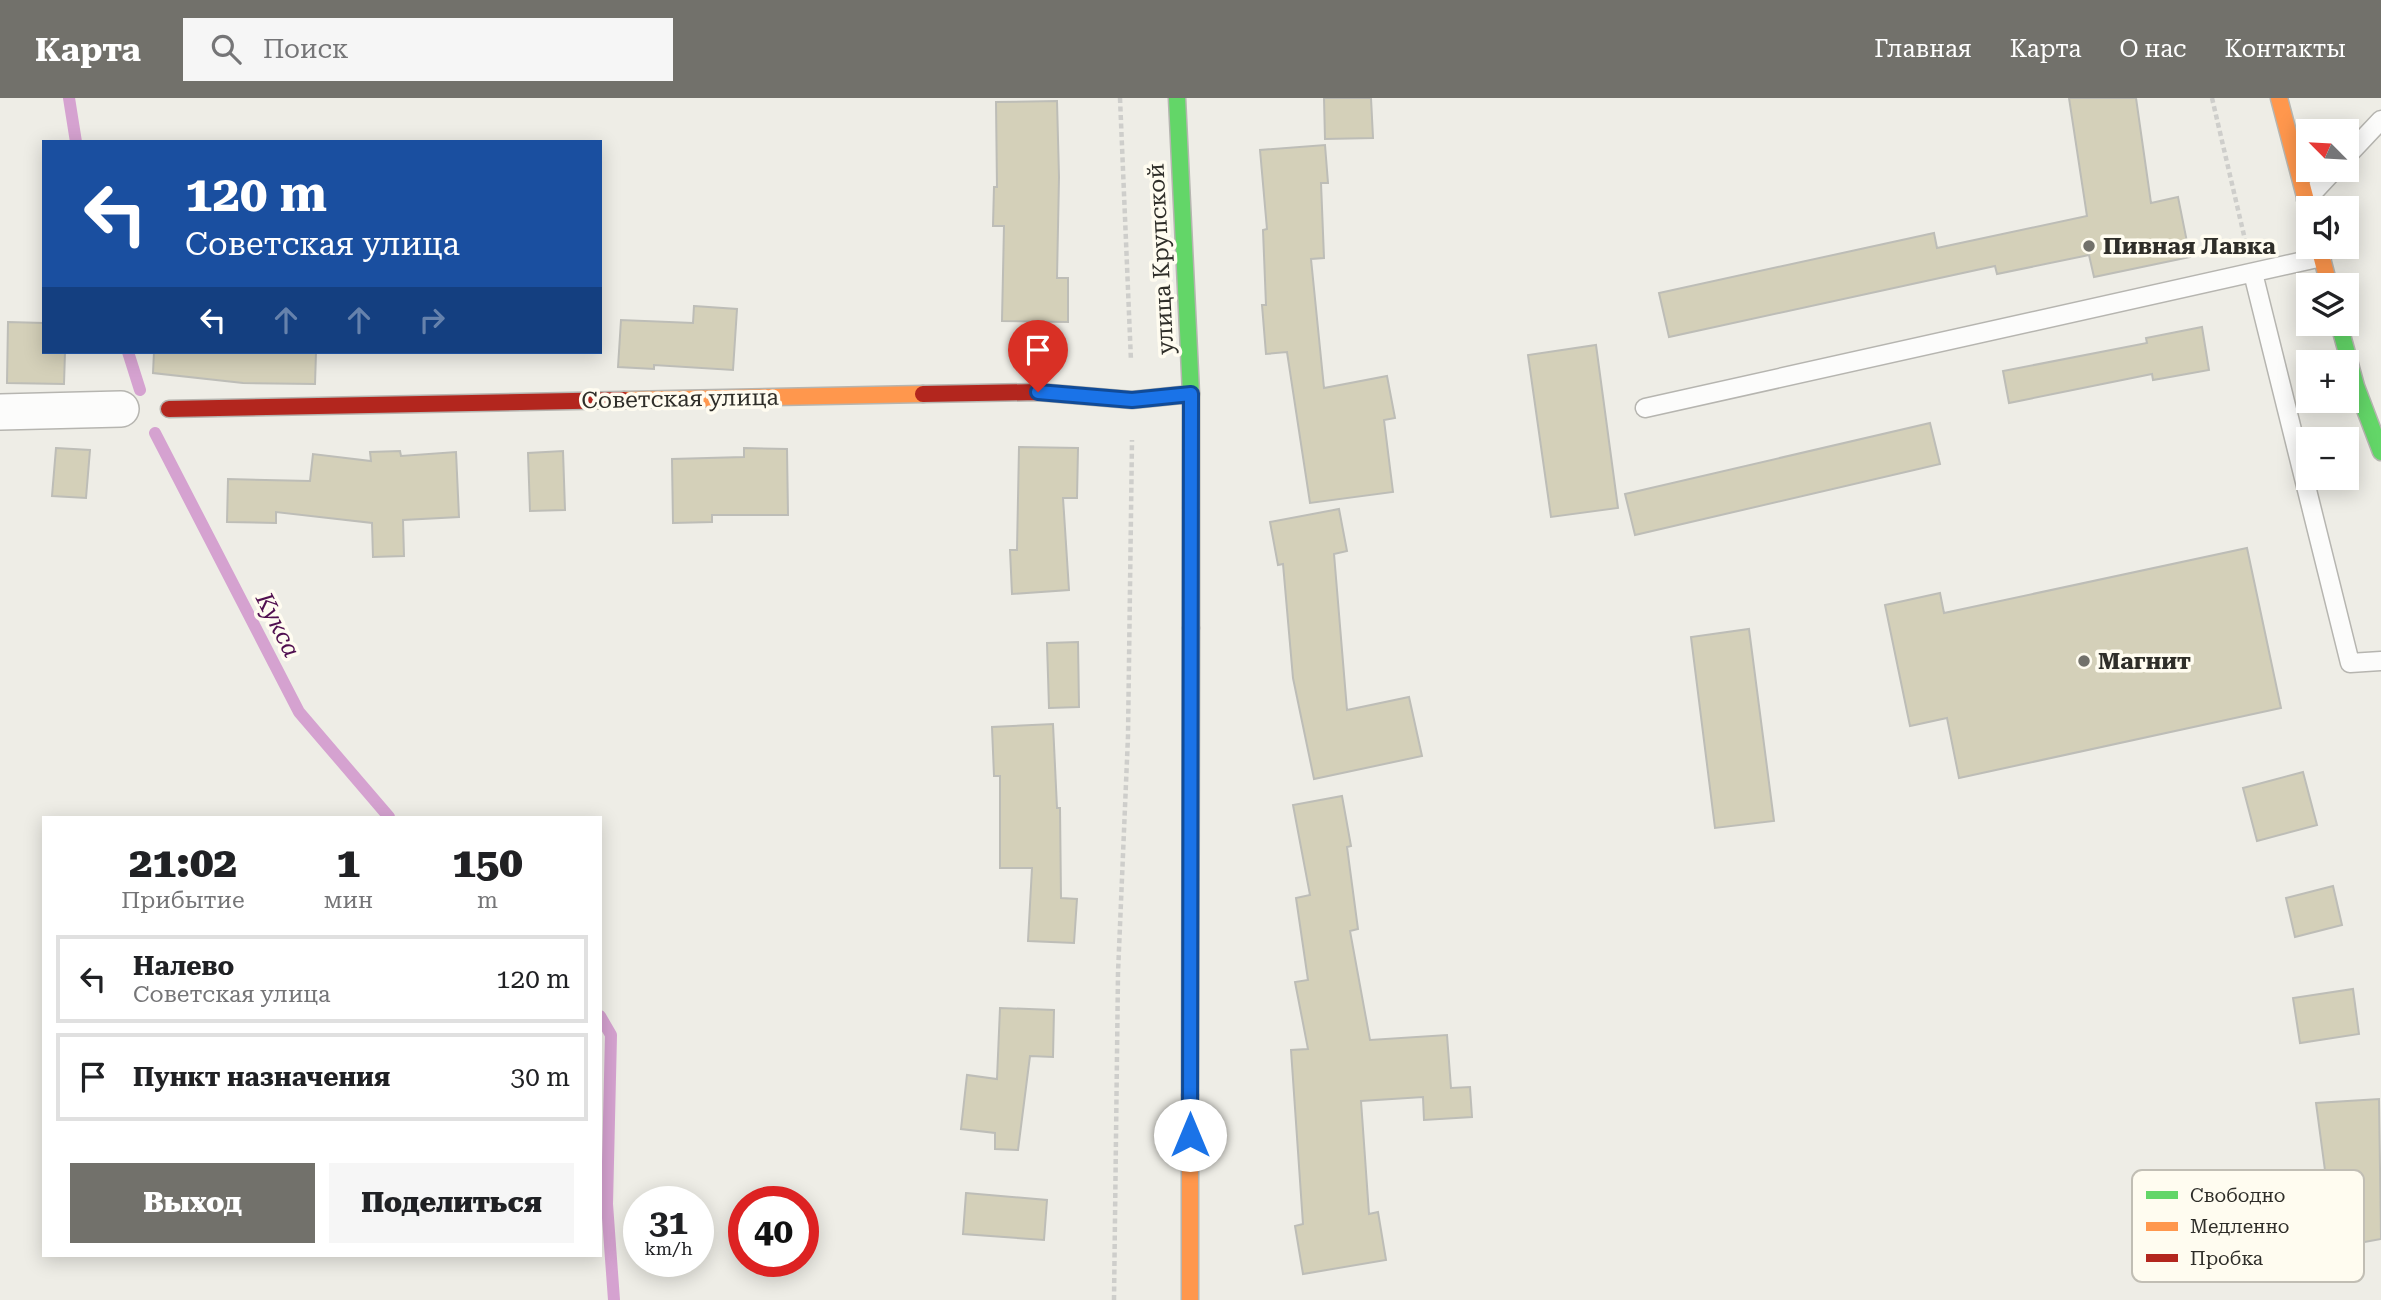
<!DOCTYPE html>
<html lang="ru">
<meta charset="utf-8">
<style>
:root{--surface:#fff;--page:#f6f6f6;--text:#202124;--muted:#757577;--line:#e0e0e0;--accent:#72716b}
body{margin:0;font-family:"Roboto Serif",serif;background:var(--page);color:var(--text);height:100vh;display:flex;flex-direction:column;font-size:26px;white-space:nowrap}
*{box-sizing:border-box;margin:0}
p{font-size:23px;color:var(--muted)}
.icon{flex:none;width:38px;height:38px;fill:none;stroke:currentColor;stroke-width:2;stroke-linecap:round;stroke-linejoin:round}
.map{position:relative;flex:1;overflow:hidden}
.details{position:absolute;left:42px;top:718px;width:560px;height:441px;display:flex;flex-direction:column;background:var(--surface);border-radius:0px;box-shadow:0 4px 18px #0003}
.details>*{flex:none}
.top-card{position:absolute;left:42px;top:42px;width:560px;height:214px;border-radius:0px;box-shadow:0 4px 18px #0003;background:#1a4fa0;color:#fff;overflow:hidden}
.needle{width:46px;rotate:294deg}
.controls{position:absolute;left:2296px;top:21px;display:grid;gap:14px}
.controls a{display:grid;place-items:center;width:63px;height:63px;border-radius:0px;background:var(--surface);box-shadow:0 4px 18px #0003;font-size:35px}
.speed{position:absolute;left:623px;top:1088px;display:flex;gap:14px;font-size:35px;font-weight:700;text-align:center}
.speed>*{display:grid;place-content:center;width:91px;height:91px;border-radius:50%;background:var(--surface);box-shadow:0 4px 18px #0003;line-height:1}
.speed small{font-size:18px;font-weight:400}
.speed .limit{border:10px solid #d22;background:#fff;color:#111}
.pin{position:absolute;display:grid;place-items:center;width:60px;height:60px;color:#fff;margin:-72px -30px;border-radius:50% 50% 50% 0;rotate:-45deg;box-shadow:0 0 7px #0007}
.pin .icon{rotate:45deg}
.me{position:absolute;width:77px;margin:-38px;rotate:0deg;stroke-linejoin:round;filter:drop-shadow(0 0 5px #0008)}
.turn{display:flex;align-items:center;gap:24px;height:147px;padding:0 28px;font-size:32px}
.turn .icon{width:91px;height:91px;stroke-width:2.5}
.turn b{display:block;font-size:49px;line-height:60px}
.lanes{display:flex;align-items:center;height:66px;padding:0 28px;background:#0003;justify-content:center;gap:35px;direction:ltr}
.lanes .off{opacity:.35}
.eta{display:flex;justify-content:space-evenly;align-items:center;height:119px;text-align:center}
.eta b{font-size:42px;font-weight:800;line-height:49px}
.cta{display:flex;gap:14px;margin-top:auto;padding:14px 28px}
.cta a{flex:1;height:80px;border-radius:0px;background:var(--accent);color:#fff;font-size:28px;font-weight:800;line-height:80px;text-align:center}
.cta a+a{background:var(--page);color:var(--text)}
ul{padding:0;list-style:none}
li{display:flex;align-items:center;gap:21px;height:88px;margin:0 14px 10px;padding:0 14px;border:4px solid var(--line);border-radius:0px}
li div{flex:1}
li b{display:block;font-size:26px}
li em{font-style:normal}
header{display:flex;align-items:center;gap:42px;box-sizing:border-box;height:98px;padding:0 35px;background:var(--accent);color:#fff}
header strong{font-size:33px}
nav{display:flex;gap:38px;margin-inline-start:auto;font-size:24px}
.search{width:490px;height:63px;background:var(--page);display:flex;align-items:center;gap:18px;box-sizing:border-box;padding:0 24px;border-radius:0px;color:var(--muted);font-size:26px}
.map>svg:first-child{display:block}
.lines{fill:none;stroke-linecap:round;stroke-linejoin:round}
.stream{stroke:#d5a2d0;stroke-width:12}
.building{fill:#d4d0b9;stroke:#bdbdb7;stroke-width:2}
.lane-casing{stroke:#b6b5b0;stroke-width:21}
.street-casing{stroke:#b6b5b0;stroke-width:38}
.fast-casing{stroke:#b6b5b0;stroke-width:19}
.slow-casing{stroke:#b6b5b0;stroke-width:19}
.jam-casing{stroke:#b6b5b0;stroke-width:19}
.path{stroke:#cececb;stroke-width:4.5;stroke-dasharray:5 3.5;stroke-linecap:butt}
.lane{stroke:#fcfcfb;stroke-width:18}
.street{stroke:#fcfcfb;stroke-width:35}
.fast{stroke:#63d668;stroke-width:16}
.slow{stroke:#ff974d;stroke-width:16}
.jam{stroke:#b3261e;stroke-width:16}
.route-casing{stroke:#114b97;stroke-width:18}
.route{stroke:#1a73e8;stroke-width:12}
.poi-dot{fill:#72716b;stroke:#fffcf0;stroke-width:2.5}
.labels{text-anchor:middle;dominant-baseline:central;stroke-width:7;stroke-linejoin:round;paint-order:stroke}
.poi-label{font-size:23px;font-weight:bold;fill:#2f2e29;stroke:#fffcf0;text-anchor:start}
.street-label{font-size:23px;fill:#2f2e29;stroke:#fffcf0}
.water-label{font-size:24px;font-style:italic;fill:#500f4f;stroke:#fffcf0}
.key{fill:#fffcf0;stroke:#c1beb4;stroke-width:2}
.key-label{font-size:19px;fill:#2f2e29}
</style>
<header>
<strong>Карта</strong>
<div class="search"><svg class="icon" aria-label="search" viewBox="0 0 24 24"><circle cx="10" cy="10" r="6"/><path d="M15 15l6 6"/></svg>Поиск</div>
<nav><a>Главная</a><a>Карта</a><a>О нас</a><a>Контакты</a></nav>
</header>
<div class="map">
<svg width="2381" height="1202" viewBox="0 0 2381 1202">
<rect width="100%" height="100%" fill="#eeede6"/>
<g class="lines">
<path class="stream" d="M69 0 76 44
M128 254 140 292
M155 335 299 614 389 719
M600 918 611 937 607 1106 614 1202"/>
</g>
<path class="building" d="M1324 0H1371L1373 40 1325 41Z
M2069 0H2136L2151 105 2178 99 2190 159 2094 179 2089 157 1997 176 1995 168 1669 239 1659 195 1934 135 1937 150 2087 118Z
M1057 3 1059 79 1057 180H1068V224L1002 223 1004 128H993L994 89H997L996 4Z
M1325 47 1328 85H1321L1324 160 1311 161 1324 290 1387 278 1395 320 1384 322 1393 394 1310 405 1287 254 1266 256 1262 207H1266L1263 132 1267 131 1260 52Z
M694 208 737 211 733 272 654 267V271L618 269 621 222 693 225Z
M8 224 44 225V254H65L64 286 7 285Z
M2202 229 2209 272 2153 282 2152 276 2009 305 2003 273 2147 245 2146 240Z
M1596 247 1618 410 1551 419 1528 257Z
M154 254H316L315 286 243 285 153 275Z
M1930 325 1940 366 1635 437 1625 396Z
M1019 349 1078 350 1077 400H1063L1069 492 1012 496 1010 452H1017Z
M56 350 90 352 86 400 52 398Z
M744 350 787 351 788 417H712V424L673 425 672 361 744 359Z
M400 353 401 358 456 354 459 419 403 422 404 458 373 459 372 425 276 414V425L227 424 228 381 310 383 313 356 371 363 370 354Z
M563 353 565 412 530 413 528 355Z
M1339 411 1347 453 1334 456 1347 612 1409 599 1422 658 1314 681 1293 580 1283 466 1278 467 1270 424Z
M2247 450 2281 610 1959 680 1947 620 1910 628 1885 507 1940 495 1944 515Z
M1749 531 1774 723 1715 730 1691 539Z
M1078 544 1079 609 1049 610 1047 545Z
M1053 626 1057 710H1060L1061 800 1077 801 1074 845 1028 843 1032 770H1000V678H994L992 629Z
M2303 674 2317 727 2257 743 2243 690Z
M1342 698 1351 748 1347 749 1358 831 1350 833 1370 942 1447 937 1451 990 1470 989 1472 1019 1424 1022 1423 999 1361 1003 1369 1116 1378 1114 1386 1162 1303 1176 1295 1128 1303 1126 1291 952 1308 951 1295 884 1308 882 1296 800 1310 797 1293 707Z
M2333 788 2342 827 2295 839 2286 800Z
M2353 891 2359 936 2300 945 2293 900Z
M1000 910 1054 912 1053 959 1030 958 1018 1052 995 1051V1035L961 1031 967 977 997 981Z
M2379 1001 2381 1141 2353 1146 2343 1093 2328 1095 2316 1005Z
M966 1095 1047 1102 1044 1142 963 1136Z"/>
<g class="lines">
<defs>
<path id="lane" d="M2347 58 2381 22
M2306 102 2334 72
M2253 175 2350 565 2381 563
M1645 310 2322 159"/>
<path id="street" d="M0 314 121 311"/>
<path id="fast" d="M1177 0 1191 296V530
M2339 226 2356 288 2381 354"/>
<path id="slow" d="M2279 0 2308 110
M2319 149 2329 187
M624 302 923 296
M1190 1202V997"/>
<path id="jam" d="M923 296 1038 294 1132 302 1191 296
M169 311 624 302
M1190 997 1191 530"/>
</defs>
<use href="#lane" class="lane-casing"/>
<use href="#street" class="street-casing"/>
<use href="#fast" class="fast-casing"/>
<use href="#slow" class="slow-casing"/>
<use href="#jam" class="jam-casing"/>
<path class="path" d="M1120 0 1131 263
M2212 0 2246 146
M1114 1202 1118 875 1128 638 1132 342"/>
<use href="#lane" class="lane"/>
<use href="#street" class="street"/>
<use href="#fast" class="fast"/>
<use href="#slow" class="slow"/>
<use href="#jam" class="jam"/>
</g>
<g class="lines">
<defs>
<path id="route" d="M1038 294 1132 302 1191 296 1190 1037"/>
</defs>
<use href="#route" class="route-casing"/>
<use href="#route" class="route"/>
</g>
<g class="poi-dot">
<circle cx="2089" cy="148" r="7"/>
<circle cx="2084" cy="563" r="7"/>
</g>
<g class="labels">
<g class="poi-label">
<text x="2103" y="148">Пивная Лавка</text>
<text x="2098" y="563">Магнит</text>
</g>
<g class="street-label">
<text transform="translate(1161 161) rotate(-93)">улица Крупской</text>
<text transform="translate(680 301) rotate(-1)">Советская улица</text>
</g>
<g class="water-label">
<text transform="translate(278 527) rotate(63)">Кукса</text>
</g>
</g>
<rect x="2132" y="1072" width="232" height="112" rx="10" class="key"/>
<rect x="2146" y="1093" width="32" height="8" fill="#63d668"/>
<rect x="2146" y="1124" width="32" height="9" fill="#ff974d"/>
<rect x="2146" y="1156" width="32" height="8" fill="#b3261e"/>
<g class="key-label">
<text x="2190" y="1104">Свободно</text>
<text x="2190" y="1135">Медленно</text>
<text x="2190" y="1167">Пробка</text>
</g>
</svg>
<div class="controls">
<a><svg class="needle" viewBox="-14 -14 28 28"><path d="M0-13l5 13h-10z" fill="#e53935"/><path d="M0 13l5-13h-10z" fill="#757577"/></svg></a>
<a><svg class="icon" aria-label="sound" viewBox="0 0 24 24"><path d="M4 9h4l5-4v14l-5-4H4zM17 9q2 3 0 6"/></svg></a>
<a><svg class="icon" aria-label="layers" viewBox="0 0 24 24"><path d="M12 4l9 5-9 5-9-5zM3 14l9 5 9-5"/></svg></a>
<a>+</a>
<a>−</a>
</div>
<div class="speed"><div>31<small>km/h</small></div><div class="limit">40</div></div>
<div class="pin" style="left:1038px;top:294px;background:#d93025"><svg class="icon" aria-label="arrive" viewBox="0 0 24 24"><path d="M6 21V4h12l-3 4 3 4H6"/></svg></div>
<svg class="me" style="left:1190px;top:1037px" viewBox="-20 -20 40 40"><circle r="19" fill="#fff"/><path d="M0-13L10 11 0 6-10 11z" fill="#1a73e8"/></svg>
<div class="top-card">
<div class="turn"><svg class="icon" aria-label="left" viewBox="0 0 24 24"><path d="M17 20v-9H6M10 6l-5 5 5 5"/></svg><div><b>120 m</b>Советская улица</div></div>
<div class="lanes"><svg class="icon" aria-label="left" viewBox="0 0 24 24"><path d="M17 20v-9H6M10 6l-5 5 5 5"/></svg><svg class="icon off" aria-label="ahead" viewBox="0 0 24 24"><path d="M12 20V5M6 11l6-6 6 6"/></svg><svg class="icon off" aria-label="ahead" viewBox="0 0 24 24"><path d="M12 20V5M6 11l6-6 6 6"/></svg><svg class="icon off" aria-label="right" viewBox="0 0 24 24"><path d="M7 20v-9h11M14 6l5 5-5 5"/></svg></div>
</div>
<section class="details">
<div class="eta">
<div><b>21:02</b><p>Прибытие</p></div>
<div><b>1</b><p>мин</p></div>
<div><b>150</b><p>m</p></div>
</div>
<ul>
<li><svg class="icon" aria-label="left" viewBox="0 0 24 24"><path d="M17 20v-9H6M10 6l-5 5 5 5"/></svg><div><b>Налево</b><p>Советская улица</p></div><em>120 m</em></li>
<li><svg class="icon" aria-label="arrive" viewBox="0 0 24 24"><path d="M6 21V4h12l-3 4 3 4H6"/></svg><div><b>Пункт назначения</b></div><em>30 m</em></li>
</ul>
<div class="cta"><a>Выход</a><a>Поделиться</a></div>
</section>
</div>
